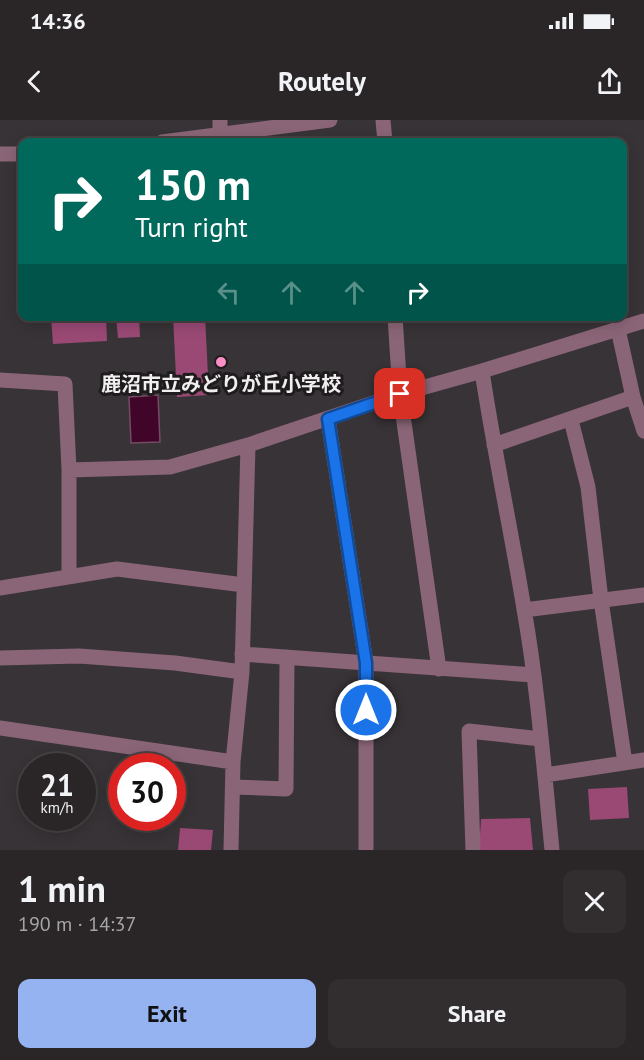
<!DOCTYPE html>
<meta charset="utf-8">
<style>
:root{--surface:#2a2628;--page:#322e30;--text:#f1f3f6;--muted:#a5a5a8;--line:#464345;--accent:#95b2f1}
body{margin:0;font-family:"PT Sans","Noto Sans JP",sans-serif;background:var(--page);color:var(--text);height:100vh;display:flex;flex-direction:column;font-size:22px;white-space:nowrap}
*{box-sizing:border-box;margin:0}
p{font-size:20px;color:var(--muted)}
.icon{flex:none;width:33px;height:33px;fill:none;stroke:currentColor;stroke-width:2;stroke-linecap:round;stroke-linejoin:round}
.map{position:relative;height:730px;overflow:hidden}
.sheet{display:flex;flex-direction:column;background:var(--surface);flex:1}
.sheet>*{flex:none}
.banner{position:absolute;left:18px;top:18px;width:609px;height:183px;border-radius:12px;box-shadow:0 3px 15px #0003,0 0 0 2px var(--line);background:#00695c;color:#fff;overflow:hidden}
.speed{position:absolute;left:18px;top:633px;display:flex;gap:12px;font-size:30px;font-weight:700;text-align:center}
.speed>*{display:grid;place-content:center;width:78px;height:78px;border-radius:50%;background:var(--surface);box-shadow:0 3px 15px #0003,0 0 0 2px var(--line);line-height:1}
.speed small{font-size:15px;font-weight:400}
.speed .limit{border:9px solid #d22;background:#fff;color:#111}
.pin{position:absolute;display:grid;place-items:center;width:51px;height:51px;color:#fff;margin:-26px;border-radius:12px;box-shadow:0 3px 9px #0006}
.me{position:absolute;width:66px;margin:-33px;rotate:0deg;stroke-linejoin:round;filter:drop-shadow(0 0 4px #0008)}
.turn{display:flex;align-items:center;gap:21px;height:126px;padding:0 18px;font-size:27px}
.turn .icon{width:78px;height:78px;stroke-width:2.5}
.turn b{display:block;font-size:42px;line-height:51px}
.lanes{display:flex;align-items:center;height:57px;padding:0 18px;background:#0003;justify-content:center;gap:30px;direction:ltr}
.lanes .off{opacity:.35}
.round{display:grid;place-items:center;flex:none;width:63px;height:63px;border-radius:12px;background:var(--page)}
.headline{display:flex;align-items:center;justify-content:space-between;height:102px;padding:0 18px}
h1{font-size:36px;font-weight:700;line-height:45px}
.action{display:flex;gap:12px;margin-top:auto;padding:12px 18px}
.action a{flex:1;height:69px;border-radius:12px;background:var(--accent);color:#111;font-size:24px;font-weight:700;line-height:69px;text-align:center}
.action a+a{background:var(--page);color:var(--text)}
.status{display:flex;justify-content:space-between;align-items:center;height:42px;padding:0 30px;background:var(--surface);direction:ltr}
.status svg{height:16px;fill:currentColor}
header{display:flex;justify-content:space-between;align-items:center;height:78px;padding:0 18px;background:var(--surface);font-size:27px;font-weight:700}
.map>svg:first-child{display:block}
.water{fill:#41052a;stroke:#764b65;stroke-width:1.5}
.building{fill:#9a4975}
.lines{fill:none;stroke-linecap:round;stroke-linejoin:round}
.minor{stroke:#8a6577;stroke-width:15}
.route-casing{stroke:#114b97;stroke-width:15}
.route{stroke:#1a73e8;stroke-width:10}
.poi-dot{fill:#fa8fc7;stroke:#1e1c1d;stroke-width:2}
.labels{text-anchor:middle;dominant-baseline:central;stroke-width:6;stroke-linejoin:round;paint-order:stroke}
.poi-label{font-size:20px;font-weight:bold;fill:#f1eeef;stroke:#1e1c1d}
</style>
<div class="status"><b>14:36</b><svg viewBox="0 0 49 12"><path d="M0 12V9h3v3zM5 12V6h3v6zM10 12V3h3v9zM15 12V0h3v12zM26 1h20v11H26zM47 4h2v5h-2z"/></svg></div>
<header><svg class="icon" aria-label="back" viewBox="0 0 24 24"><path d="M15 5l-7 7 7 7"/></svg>Routely<svg class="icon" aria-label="share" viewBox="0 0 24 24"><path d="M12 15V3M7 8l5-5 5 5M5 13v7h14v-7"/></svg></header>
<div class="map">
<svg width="644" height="730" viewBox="0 0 644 730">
<rect width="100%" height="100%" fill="#383336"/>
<path class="water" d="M158 275 160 322 131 323 129 277Z"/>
<path class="building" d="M51 196H106L107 221 53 224Z
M116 196H139L140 217 118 218Z
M173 196H205L209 275 177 277Z
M627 667 629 698 590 700 588 669Z
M530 698 533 730H479L481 699Z
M180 708 213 710 211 730H178Z"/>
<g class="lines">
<path class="minor" d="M220 0V15
M383 0 385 22
M162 22 330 0
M0 34H22
M395 196 400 274 439 549
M618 209 633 277 644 311
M482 251C494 331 511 410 524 489 538 569 544 650 552 730
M0 260 65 264 69 350V457
M328 299 366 543V730
M571 300 588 367 601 480 625 643
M494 325 633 277
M69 350 170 347 248 325 400 274 482 251 644 201
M0 468 117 449 244 465
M524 490 644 475
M242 534 534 555
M0 538 79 536 175 543 242 552
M0 608 233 642
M545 655 644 640
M233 667 286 669 287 537
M231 730 233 642 242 552 248 325
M473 730 469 611 541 619"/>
</g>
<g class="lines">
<defs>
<path id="route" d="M366 590V543L328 299 400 274"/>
</defs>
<use href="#route" class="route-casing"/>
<use href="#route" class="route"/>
</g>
<circle class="poi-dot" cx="221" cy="242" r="6"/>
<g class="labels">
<g class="poi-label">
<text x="221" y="264">鹿沼市立みどりが丘小学校</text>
</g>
</g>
</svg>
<div class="speed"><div>21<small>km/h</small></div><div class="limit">30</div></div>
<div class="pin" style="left:400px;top:274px;background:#d93025"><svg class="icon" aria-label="arrive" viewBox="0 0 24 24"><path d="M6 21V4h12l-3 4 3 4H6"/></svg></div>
<svg class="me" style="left:366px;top:590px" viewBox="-20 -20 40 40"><circle r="17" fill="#1a73e8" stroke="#fff" stroke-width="3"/><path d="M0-11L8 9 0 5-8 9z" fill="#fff"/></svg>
<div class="banner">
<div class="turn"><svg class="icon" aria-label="right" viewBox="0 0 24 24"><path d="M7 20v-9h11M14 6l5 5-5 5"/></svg><div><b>150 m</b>Turn right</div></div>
<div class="lanes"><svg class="icon off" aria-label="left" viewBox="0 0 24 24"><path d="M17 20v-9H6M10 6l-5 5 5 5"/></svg><svg class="icon off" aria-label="ahead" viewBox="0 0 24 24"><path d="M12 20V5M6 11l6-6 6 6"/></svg><svg class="icon off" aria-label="ahead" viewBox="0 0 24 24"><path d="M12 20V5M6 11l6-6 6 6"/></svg><svg class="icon" aria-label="right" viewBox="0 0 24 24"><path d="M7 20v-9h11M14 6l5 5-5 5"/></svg></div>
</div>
</div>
<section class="sheet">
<div class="headline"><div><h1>1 min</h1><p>190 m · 14:37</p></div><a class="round"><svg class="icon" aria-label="close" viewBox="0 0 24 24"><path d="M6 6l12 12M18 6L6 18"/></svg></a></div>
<div class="action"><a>Exit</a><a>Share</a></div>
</section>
